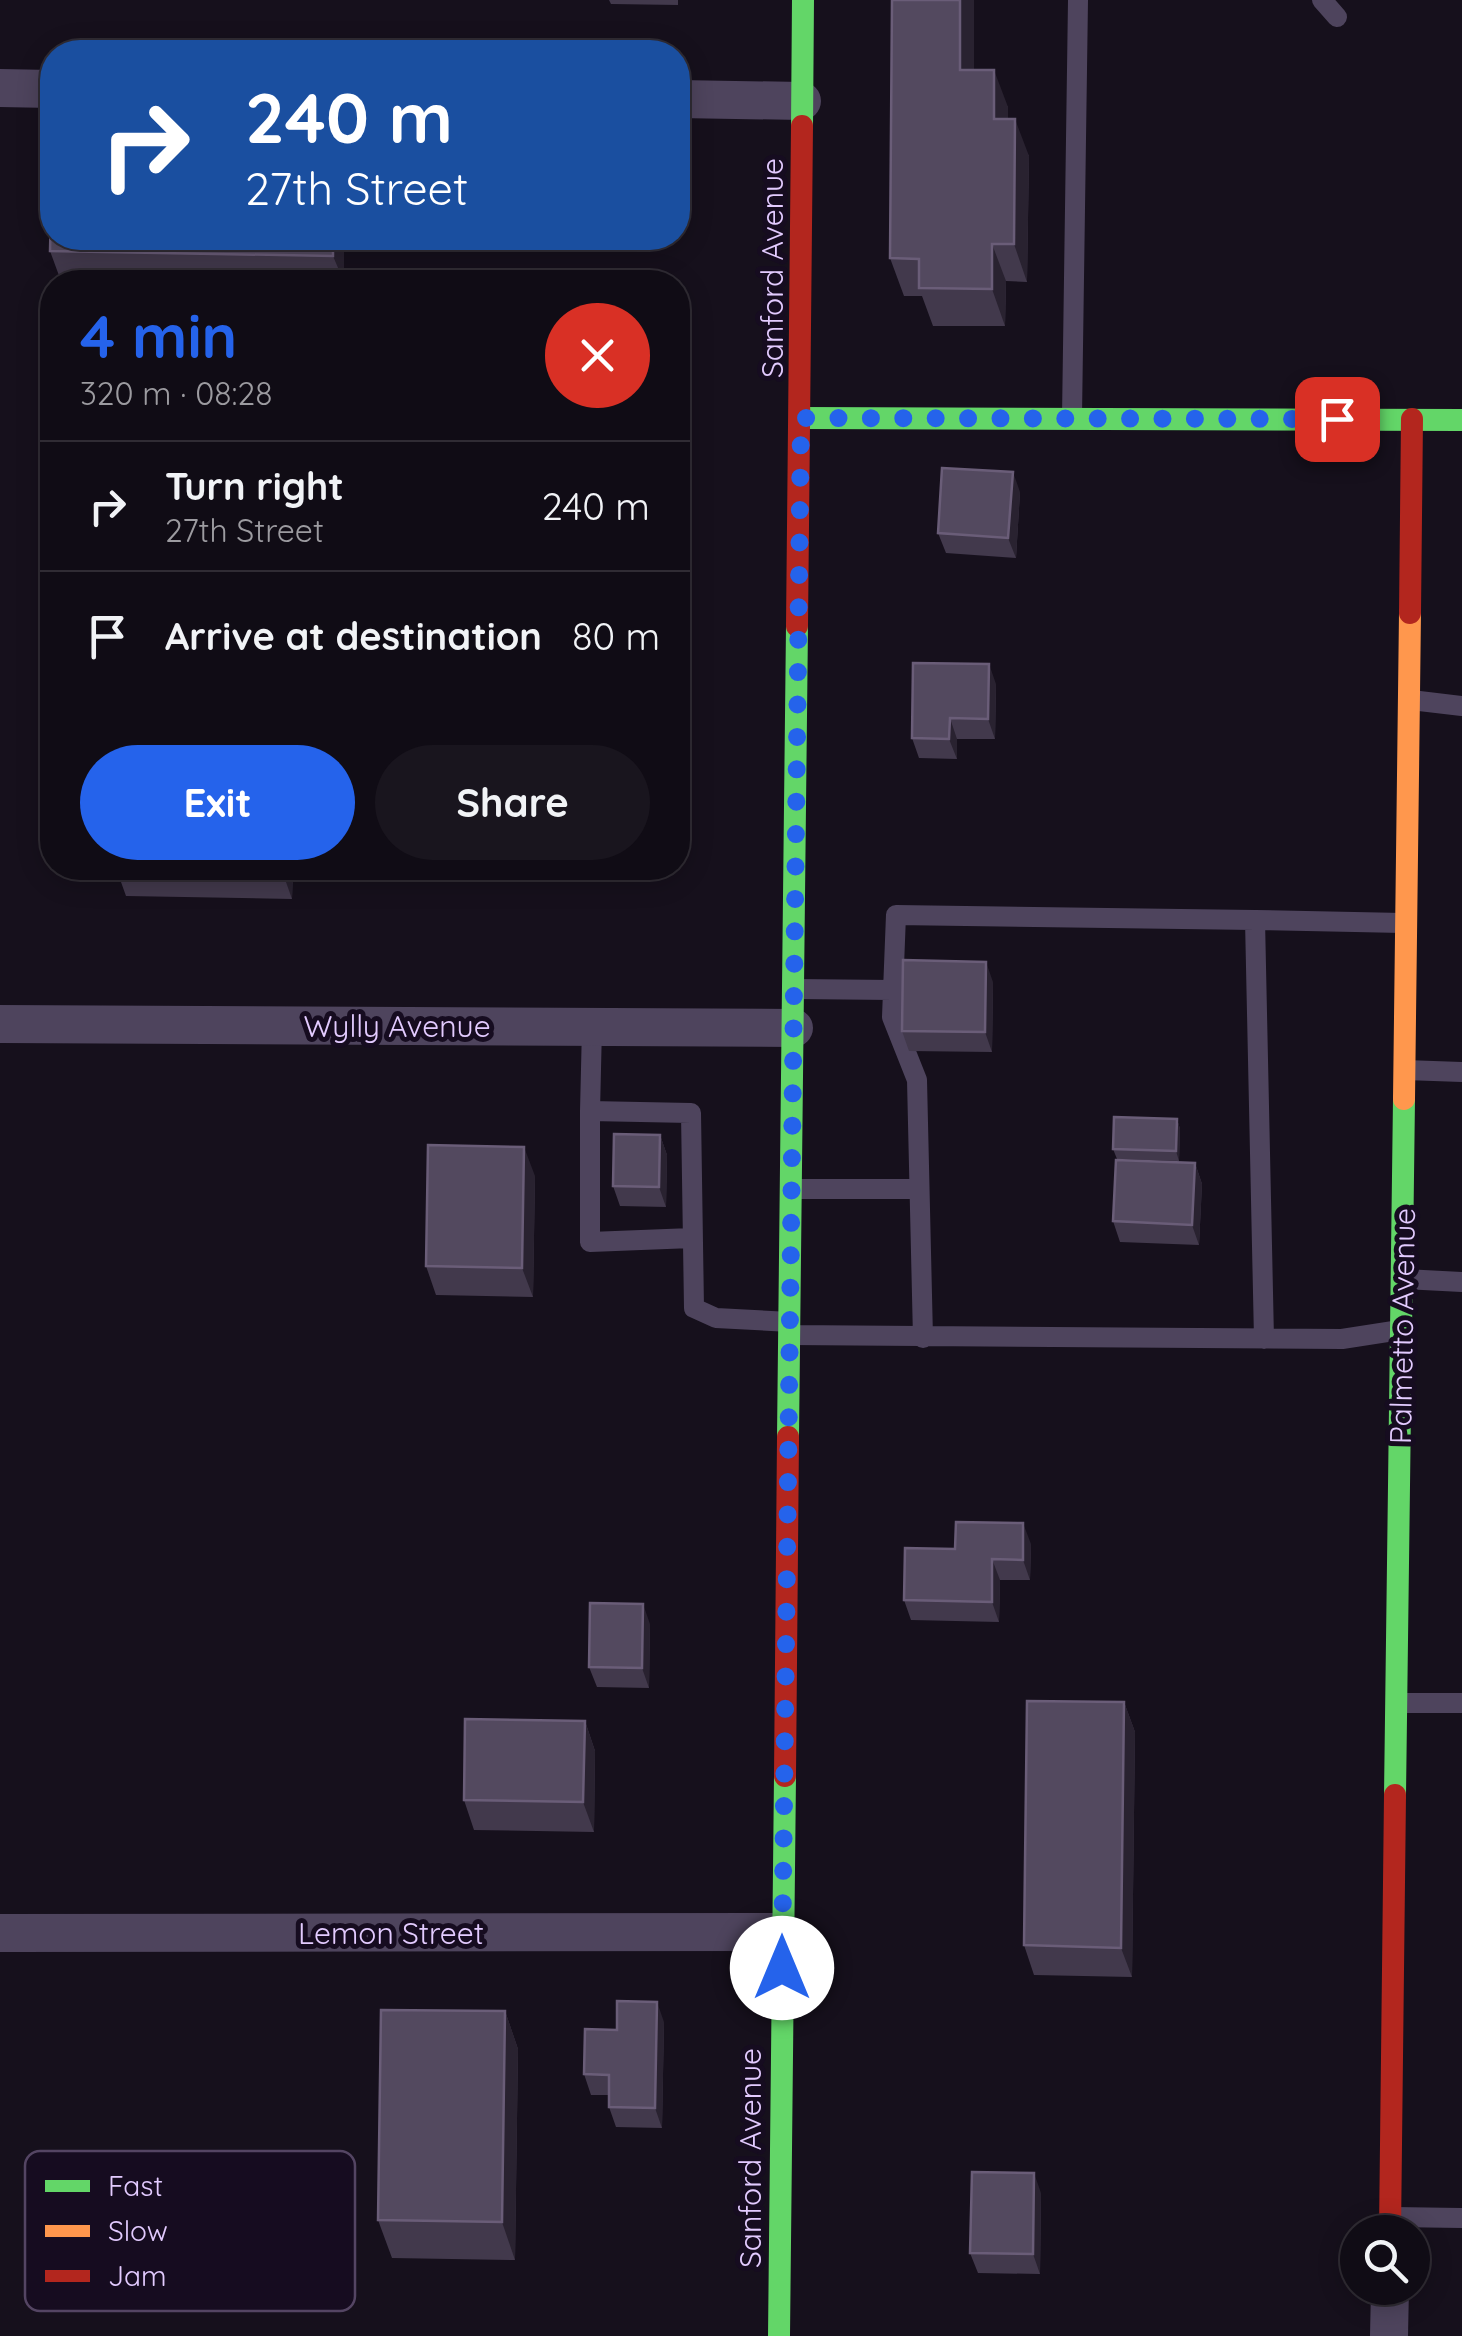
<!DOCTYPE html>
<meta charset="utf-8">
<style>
:root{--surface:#100c15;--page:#19151e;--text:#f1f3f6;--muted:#9c9ba0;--line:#302c34;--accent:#2563eb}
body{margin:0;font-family:Quicksand,sans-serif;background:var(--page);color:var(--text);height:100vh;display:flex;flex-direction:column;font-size:38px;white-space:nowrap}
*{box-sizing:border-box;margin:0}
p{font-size:32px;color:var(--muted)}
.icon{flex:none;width:55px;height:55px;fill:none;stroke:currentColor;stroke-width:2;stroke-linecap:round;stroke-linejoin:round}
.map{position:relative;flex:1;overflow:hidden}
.panel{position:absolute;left:40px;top:270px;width:650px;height:610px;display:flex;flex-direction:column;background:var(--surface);border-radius:40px;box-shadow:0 5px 25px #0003,0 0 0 2px var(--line)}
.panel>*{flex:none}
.hud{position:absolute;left:40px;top:40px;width:650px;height:210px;border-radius:40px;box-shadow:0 5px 25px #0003,0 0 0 2px var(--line);background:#1a4fa0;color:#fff;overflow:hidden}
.tools{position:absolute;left:1340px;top:2215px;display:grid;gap:20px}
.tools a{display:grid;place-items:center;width:90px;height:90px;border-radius:50%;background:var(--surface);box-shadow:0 5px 25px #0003,0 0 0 2px var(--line);font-size:50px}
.pin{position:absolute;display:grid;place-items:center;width:85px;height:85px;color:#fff;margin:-42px;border-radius:20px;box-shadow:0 5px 15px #0006}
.me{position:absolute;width:110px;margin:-55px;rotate:0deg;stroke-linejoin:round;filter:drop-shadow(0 0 8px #0008)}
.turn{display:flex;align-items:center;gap:35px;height:210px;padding:0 40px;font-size:45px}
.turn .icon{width:130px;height:130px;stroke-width:2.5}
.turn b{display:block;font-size:70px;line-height:85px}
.round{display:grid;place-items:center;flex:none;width:105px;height:105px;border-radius:52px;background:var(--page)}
.overview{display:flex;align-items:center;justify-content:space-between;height:170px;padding:0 40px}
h1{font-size:60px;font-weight:700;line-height:75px;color:var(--accent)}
.primary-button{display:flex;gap:20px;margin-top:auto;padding:20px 40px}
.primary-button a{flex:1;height:115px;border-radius:60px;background:var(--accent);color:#fff;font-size:40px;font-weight:700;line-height:115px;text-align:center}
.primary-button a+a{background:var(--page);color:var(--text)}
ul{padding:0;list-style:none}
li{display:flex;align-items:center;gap:30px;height:130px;padding:0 40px;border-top:2px solid var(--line)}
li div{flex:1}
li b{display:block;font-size:38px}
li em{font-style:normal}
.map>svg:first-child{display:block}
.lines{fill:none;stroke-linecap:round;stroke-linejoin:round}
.lane{stroke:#4e445d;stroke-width:20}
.street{stroke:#4e445d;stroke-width:38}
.fast{stroke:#63d668;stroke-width:22}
.slow{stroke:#ff974d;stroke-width:22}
.jam{stroke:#b3261e;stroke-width:22}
.wall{fill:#42394c}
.shaded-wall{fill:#292230}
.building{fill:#53495f;stroke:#6a5d78;stroke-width:2.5}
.route{stroke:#2563eb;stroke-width:18;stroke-dasharray:0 32.4}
.labels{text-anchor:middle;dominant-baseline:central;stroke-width:10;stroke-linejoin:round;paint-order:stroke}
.street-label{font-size:30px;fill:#e3cbff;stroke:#160c20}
.key{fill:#160c20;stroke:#544563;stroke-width:2.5}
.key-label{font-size:28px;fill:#e3cbff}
</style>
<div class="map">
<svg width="1462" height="2336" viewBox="0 0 1462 2336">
<rect width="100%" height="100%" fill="#16101c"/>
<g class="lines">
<path class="lane" d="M1322 0 1337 17
M1072 417 1078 0
M1411 700 1462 706
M1255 920 1403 923
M795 989 893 990
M1405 1070 1462 1072
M590 1111 592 1027
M792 1189H919
M692 1238 590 1242V1111L691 1113 694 1308 716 1318 790 1322
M1404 1279 1462 1282
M790 1335 1342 1339 1400 1330
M923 1338 917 1080 892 1017 896 915 1255 920 1264 1339
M1399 1703H1462
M1393 2217 1462 2218"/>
<path class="street" d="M0 88 52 89
M678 99 802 101
M0 1024 794 1028
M0 1933 782 1932
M1389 2336 1390 2288"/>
<path class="fast" d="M802 126 803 0
M801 418 1462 420
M788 1437 797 626
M1395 1795 1404 1099
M779 2336 785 1776"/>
<path class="slow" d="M1404 1099 1410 613"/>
<path class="jam" d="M1410 613 1412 419
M797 626 802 126
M785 1776 788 1437
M1390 2232 1395 1795"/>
</g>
<path class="wall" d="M609 0H678V5L611 4Z
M974 70 1008 107V119L1029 156 1027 282 1006 281 1005 326H933L922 296H904L890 258Z
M52 238H344V282L61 281 50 251Z
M1020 492 1016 558 946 553 938 533Z
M996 684 995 739H957V759L919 758 912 738Z
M116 868H293L292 899 126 896Z
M993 982 992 1052 909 1051 902 1031Z
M1177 1119 1180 1129 1179 1161 1117 1159 1113 1149Z
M660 1135 667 1155 666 1207 620 1206 613 1186Z
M1195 1163 1202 1184 1199 1245 1120 1242 1113 1221Z
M535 1176 533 1297 436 1295 426 1266Z
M1031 1544 1030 1580H1000L999 1622 911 1620 904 1600 955 1549Z
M650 1624 649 1688 597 1687 589 1667Z
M1124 1702 1135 1732 1132 1977 1034 1975 1024 1945Z
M585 1721 595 1751 594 1832 474 1830 464 1800Z
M505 2011 518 2049 515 2260 392 2258 378 2220Z
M664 2022 662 2128 616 2127 609 2107V2095H591L584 2074 617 2030Z
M1041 2193 1040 2274 978 2273 970 2253Z"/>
<path class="shaded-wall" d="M960 0H974V107L960 70Z
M994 70 1008 107V157L994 119Z
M1015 119 1029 156 1027 282 1014 244Z
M333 238H344V282L333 256Z
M992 244 1006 281 1005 326 992 289Z
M1013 472 1020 492 1016 558 1008 538Z
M989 664 996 684 995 739 988 719Z
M950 718 957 739V759L949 739Z
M281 868H293L292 899Z
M986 962 993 982 992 1052 985 1032Z
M1177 1119 1180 1129 1179 1161 1176 1151Z
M660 1135 667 1155 666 1207 659 1187Z
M524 1147 535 1176 533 1297 522 1268Z
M1195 1163 1202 1184 1199 1245 1192 1225Z
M1023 1523 1031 1544 1030 1580 1023 1560Z
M992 1559 1000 1580 999 1622 992 1602Z
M643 1604 650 1624 649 1688 642 1668Z
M1124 1702 1135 1732 1132 1977 1121 1948Z
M585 1721 595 1751 594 1832 583 1802Z
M657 2002 664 2022 662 2128 655 2108Z
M505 2011 518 2049 515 2260 502 2222Z
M1034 2173 1041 2193 1040 2274 1033 2254Z"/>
<path class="building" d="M892 0H960V70H994V119H1015L1014 244H992V289L919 288V259L890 258Z
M52 165V238H333V256L50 251Z
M942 468 1013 472 1008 538 938 533Z
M913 663 989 664 988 719 950 718 949 739 912 738Z
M903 960 986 962 985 1032 902 1031Z
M1114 1117 1177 1119 1176 1151 1113 1149Z
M614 1134 660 1135 659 1187 613 1186Z
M428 1145 524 1147 522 1268 426 1266Z
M1116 1160 1195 1163 1192 1225 1113 1221Z
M956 1522 1023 1523V1560L992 1559V1602L904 1600 905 1548 955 1549Z
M590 1603 643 1604 642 1668 589 1667Z
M1027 1701 1124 1702 1121 1948 1024 1945Z
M465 1719 585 1721 583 1802 464 1800Z
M617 2001 657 2002 655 2108 609 2107V2075L584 2074 585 2029 617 2030Z
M381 2010 505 2011 502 2222 378 2220Z
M972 2172 1034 2173 1033 2254 970 2253Z"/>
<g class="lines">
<path class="route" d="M782 1968 801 418 1337 419"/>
</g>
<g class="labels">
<g class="street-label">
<text transform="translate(772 268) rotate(-90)">Sanford Avenue</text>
<text x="397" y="1026">Wylly Avenue</text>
<text transform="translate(1402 1326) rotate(-89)">Palmetto Avenue</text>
<text x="391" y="1933">Lemon Street</text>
<text transform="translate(750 2158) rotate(-90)">Sanford Avenue</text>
</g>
</g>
<rect x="25" y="2151" width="330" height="160" rx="15" class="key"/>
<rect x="45" y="2180" width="45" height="12" fill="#63d668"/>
<rect x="45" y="2225" width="45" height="12" fill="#ff974d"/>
<rect x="45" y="2270" width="45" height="12" fill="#b3261e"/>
<g class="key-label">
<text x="108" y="2196">Fast</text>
<text x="108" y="2241">Slow</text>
<text x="108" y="2286">Jam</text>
</g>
</svg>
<div class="tools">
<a><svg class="icon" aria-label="search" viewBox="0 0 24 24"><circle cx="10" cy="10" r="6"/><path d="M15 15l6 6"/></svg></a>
</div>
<div class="pin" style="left:1337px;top:419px;background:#d93025"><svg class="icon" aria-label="arrive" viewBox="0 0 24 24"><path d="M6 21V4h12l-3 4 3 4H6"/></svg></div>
<svg class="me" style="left:782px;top:1968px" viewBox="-20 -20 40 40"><circle r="19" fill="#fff"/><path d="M0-13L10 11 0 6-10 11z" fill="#2563eb"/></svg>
<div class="hud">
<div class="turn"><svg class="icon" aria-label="right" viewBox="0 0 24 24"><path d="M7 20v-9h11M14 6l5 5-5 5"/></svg><div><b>240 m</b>27th Street</div></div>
</div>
<section class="panel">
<div class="overview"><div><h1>4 min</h1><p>320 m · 08:28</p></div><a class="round" style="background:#d93025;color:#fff"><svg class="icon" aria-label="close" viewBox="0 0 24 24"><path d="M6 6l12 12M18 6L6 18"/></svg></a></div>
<ul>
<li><svg class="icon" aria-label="right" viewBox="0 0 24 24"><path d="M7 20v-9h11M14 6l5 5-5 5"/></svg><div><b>Turn right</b><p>27th Street</p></div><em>240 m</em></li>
<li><svg class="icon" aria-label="arrive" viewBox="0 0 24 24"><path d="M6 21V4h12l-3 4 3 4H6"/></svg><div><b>Arrive at destination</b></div><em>80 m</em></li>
</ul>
<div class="primary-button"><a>Exit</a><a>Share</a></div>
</section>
</div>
